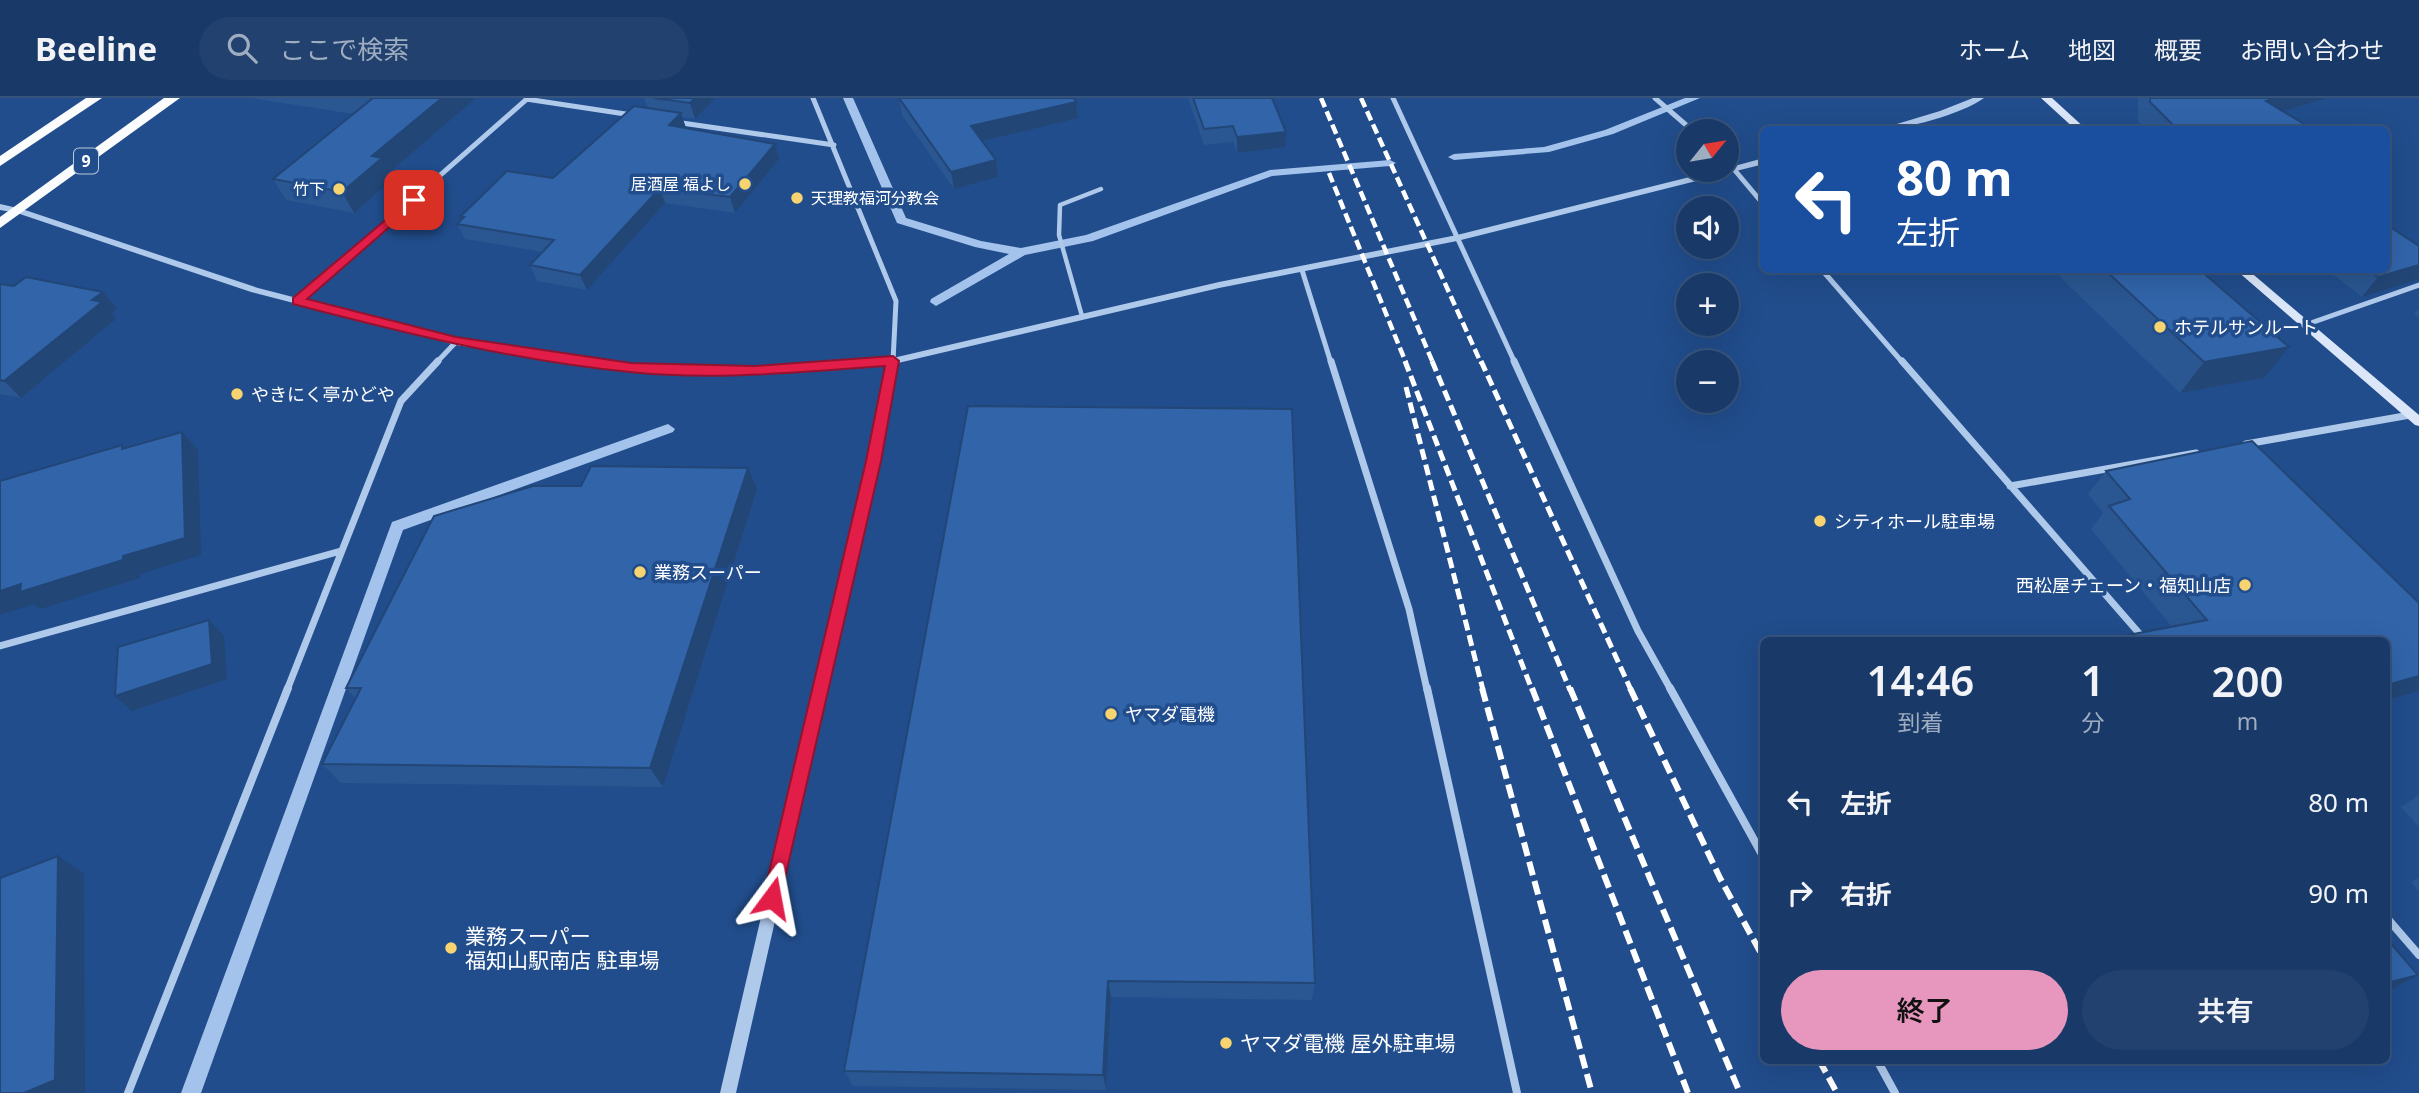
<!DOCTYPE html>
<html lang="ja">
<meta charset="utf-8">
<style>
:root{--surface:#193a69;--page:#22416f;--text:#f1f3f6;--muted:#9fadc0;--line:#37547d;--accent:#e797bd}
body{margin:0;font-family:"Noto Sans","Noto Sans JP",sans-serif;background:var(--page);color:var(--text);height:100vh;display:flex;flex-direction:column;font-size:26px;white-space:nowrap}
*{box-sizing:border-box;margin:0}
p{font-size:23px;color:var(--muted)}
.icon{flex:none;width:38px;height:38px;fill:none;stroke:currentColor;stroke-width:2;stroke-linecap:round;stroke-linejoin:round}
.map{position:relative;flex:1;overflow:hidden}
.sheet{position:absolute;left:1760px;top:539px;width:630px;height:427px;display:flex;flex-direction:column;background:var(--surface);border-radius:10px;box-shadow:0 7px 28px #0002,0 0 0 2px var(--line)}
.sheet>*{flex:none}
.banner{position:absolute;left:1760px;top:28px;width:630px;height:147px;border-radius:10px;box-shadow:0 7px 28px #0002,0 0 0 2px var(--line);background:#1a4fa0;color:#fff;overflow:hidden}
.needle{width:46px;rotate:60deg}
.tools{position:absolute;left:1676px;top:21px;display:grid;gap:14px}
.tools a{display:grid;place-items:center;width:63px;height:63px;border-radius:50%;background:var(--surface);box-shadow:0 7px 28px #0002,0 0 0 2px var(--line);font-size:35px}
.pin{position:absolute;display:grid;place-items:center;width:60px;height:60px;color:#fff;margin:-30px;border-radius:14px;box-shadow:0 4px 10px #0006}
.me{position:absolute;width:77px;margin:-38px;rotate:13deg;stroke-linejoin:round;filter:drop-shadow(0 0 5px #0008)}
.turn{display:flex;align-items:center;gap:24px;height:147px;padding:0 21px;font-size:32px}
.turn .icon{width:91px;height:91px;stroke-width:2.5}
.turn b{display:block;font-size:49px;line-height:60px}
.eta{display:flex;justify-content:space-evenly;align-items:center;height:119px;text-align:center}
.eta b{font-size:42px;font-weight:600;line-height:49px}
.button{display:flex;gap:14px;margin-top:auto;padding:14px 21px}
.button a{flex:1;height:80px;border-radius:42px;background:var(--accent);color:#111;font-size:28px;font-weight:600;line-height:80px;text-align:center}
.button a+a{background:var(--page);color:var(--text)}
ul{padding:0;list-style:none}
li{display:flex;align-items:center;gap:21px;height:91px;padding:0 21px}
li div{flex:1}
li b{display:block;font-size:26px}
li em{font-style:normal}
header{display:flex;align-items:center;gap:42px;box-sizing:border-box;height:98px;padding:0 35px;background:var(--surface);border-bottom:2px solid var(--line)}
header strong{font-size:33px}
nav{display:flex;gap:38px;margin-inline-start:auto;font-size:24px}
.search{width:490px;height:63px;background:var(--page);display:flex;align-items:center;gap:18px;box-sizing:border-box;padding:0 24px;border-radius:38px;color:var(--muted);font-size:26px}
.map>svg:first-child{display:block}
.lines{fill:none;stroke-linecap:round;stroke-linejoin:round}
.stream{fill:#a3c3ed;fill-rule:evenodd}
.service{stroke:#afc9eb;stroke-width:4.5}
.minor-far2{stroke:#afc9eb;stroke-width:5}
.minor-far1{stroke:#afc9eb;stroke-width:7}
.minor{stroke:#afc9eb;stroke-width:8}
.tertiary{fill:#afc9eb;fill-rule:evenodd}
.secondary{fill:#dbe7f9;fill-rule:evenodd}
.trunk{fill:#fafcfe;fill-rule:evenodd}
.rail-far2{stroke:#fff;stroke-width:4.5;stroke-dasharray:10 4.5;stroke-linecap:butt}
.rail-far1{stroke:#fff;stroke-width:5;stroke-dasharray:11 5;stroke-linecap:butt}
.rail{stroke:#fff;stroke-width:6;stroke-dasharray:14 6;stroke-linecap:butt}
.wall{fill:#2a5691}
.shaded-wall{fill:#224676}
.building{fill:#3164a9;stroke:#224676;stroke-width:2}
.route{fill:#e11d48;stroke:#92132f;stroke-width:2}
.poi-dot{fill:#f8d470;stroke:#214d8c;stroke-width:2.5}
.labels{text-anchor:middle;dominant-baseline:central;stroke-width:7;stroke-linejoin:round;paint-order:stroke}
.shield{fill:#214d8c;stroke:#bccadc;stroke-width:2}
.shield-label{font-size:16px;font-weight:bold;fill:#fff}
.far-poi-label{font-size:16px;fill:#fff;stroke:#214d8c;text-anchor:end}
.poi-label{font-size:18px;fill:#fff;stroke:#214d8c;text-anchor:start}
.near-poi-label{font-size:21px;fill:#fff;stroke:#214d8c;text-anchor:start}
</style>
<header>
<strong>Beeline</strong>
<div class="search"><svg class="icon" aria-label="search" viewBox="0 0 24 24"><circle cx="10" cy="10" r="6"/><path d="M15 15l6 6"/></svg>ここで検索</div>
<nav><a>ホーム</a><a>地図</a><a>概要</a><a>お問い合わせ</a></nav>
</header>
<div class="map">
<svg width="2419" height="995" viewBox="0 0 2419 995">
<rect width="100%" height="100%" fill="#214d8c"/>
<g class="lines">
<path class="stream" d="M843 0H853L906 120 981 143 1021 150 1086 137 1270 72 1390 62 1396 65 1390 68 1272 78 1093 143 1025 157 936 208 930 204 931 201 1009 156 975 149 897 125Z
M1685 0H1700L1613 36 1549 54 1454 62 1448 59 1454 56 1544 49 1605 32Z
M668 326 675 331 673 334 403 432 201 995H181L392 424Z"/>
<path class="service" d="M1082 218 1059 137 1060 107 1101 91"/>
<path class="minor-far2" d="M813 0 896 203 893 263
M1393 0 1515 265
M1655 0 1693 33
M526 1 632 17
M675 24 834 47
M1727 63 1764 107
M1302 172 1331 265
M1822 172 1903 265
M297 203 528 0
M2305 227 2419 187
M436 265 456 244"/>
<path class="minor-far1" d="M1331 263 1409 511 1427 592
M1514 263 1638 533 1671 592
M1902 263 2145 542
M2246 346 2410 317
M2010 388 2196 355
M0 548 341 453
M287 592 401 303 438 263"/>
<path class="minor" d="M1427 590 1517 995
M1670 590 1764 760
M2387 820 2419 857
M1877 962 1895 995
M128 995 288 590"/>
<path class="tertiary" d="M1973 0H1984C1962 16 1904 32 1877 32L1940 13Z
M1764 60V66L1457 143 1219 190 898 265 879 364 736 995H720L867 364 887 267 755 276 631 274 456 247 251 194 17 115 0 112V106L22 111 258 190 456 241 631 266 755 268 893 260 1219 184 1457 137 1718 72H1727V70Z"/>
<path class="secondary" d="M2041 0H2052L2087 32H2076Z
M2236 172H2248L2419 317V328L2415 327Z"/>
<path class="trunk" d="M86 0H102L0 68V58Z
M164 0H180L0 130V119Z"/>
<path class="rail-far2" d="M1321 0 1433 265
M1361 0 1481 265
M1329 75 1406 265"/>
<path class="rail-far1" d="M1405 263 1532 592
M1432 263 1570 592
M1481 263 1631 592
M1406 289 1483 592"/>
<path class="rail" d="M1482 590 1592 995
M1532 590 1688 995
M1570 590 1740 995
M1630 590 1720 780 1764 861
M1819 962 1837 995"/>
</g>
<path class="wall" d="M250 0H476L390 74 393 81 354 115 286 102 273 81 353 16Z
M644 0H715L695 21 682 19 686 30 775 46 779 61 735 115 665 105 587 192 537 183 530 167 542 154 465 141 457 126 462 121 460 119 553 80 648 10Z
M899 0 1076 4 1078 20 982 43 996 62 998 79 954 91 902 17Z
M1188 0H1272L1285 49 1237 55 1233 44 1204 47Z
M2138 0H2327L2283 13 2314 32H2147L2138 23Z
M2419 148 2362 199 2327 172H2387Z
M2063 172H2200L2264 280 2180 295 2059 178Z
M0 186 14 188 103 194 117 211 112 216 116 221 21 300 0 296Z
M2419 210V219L2414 216Z
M968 308 1315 885 1312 902 1111 899 1106 992 853 988 844 973Z
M2106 373 2419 505V593L2387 602 2172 529 2091 431 2103 415 2088 396Z
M757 391 663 689 341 685 322 666 355 600 346 590Z
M2419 697V729L2401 709Z
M2419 780V793L2411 784Z"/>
<path class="shaded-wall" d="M442 0H476L390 74 393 81 354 115 342 94 372 58Z
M695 0H715L695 21 690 5Z
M2275 0H2327L2253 22 2266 3Z
M1076 4 1078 20 974 45 971 28Z
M681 15 686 30 669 27Z
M1286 34 1285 49 1237 55V39Z
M775 46 779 61 735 115 730 99Z
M996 62 998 79 954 91 951 74Z
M660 90 665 105 587 192 580 177Z
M2419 167V181L2362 199 2378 179Z
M103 194 117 211 112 216 116 221 21 300 4 283Z
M2289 249 2264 280 2180 295 2204 264Z
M182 334 198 352 201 457 140 476V480L40 511 34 506 0 517V493L21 486Z
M748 370 757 391 663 689 650 670Z
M209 522 224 538 227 581 132 613 115 598Z
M2419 578V593L2387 602V587Z
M58 758 84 776 85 995H24Z
M2418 877 2387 894V885Z
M1108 883 1111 899 1106 992 1103 977Z"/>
<path class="building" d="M370 0H442L372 58 382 60 342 94 273 81 373 0Z
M654 0H695L690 5Z
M899 0H1074L1076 4 971 28 996 62 951 74Z
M1193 0H1272L1286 34 1237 39 1233 28 1204 31Z
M2150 0H2275L2266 3 2314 32H2178L2150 4Z
M634 8 681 15 669 27 775 46 730 99 660 90 580 177 530 167 554 142 457 126 464 119H460L507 73 553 80Z
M2387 127 2419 148V167L2378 179 2368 172H2387Z
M2105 172H2200L2289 249 2204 264Z
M26 179 103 194 92 202 102 204 4 283 0 282V186L14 188Z
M968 308 1292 311 1315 885 1108 883 1103 977 844 973Z
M182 334 185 440 123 458V462L20 494 21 486 0 493V383L122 347V351Z
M2252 343 2419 505V578L2387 587V542H2102L2207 522 2109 408 2130 401 2106 373Z
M591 368 748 370 650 670 322 666 361 590H346L434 418 533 388H581Z
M209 522 212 566 115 598 118 549Z
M58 758 55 982 24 995H0V780Z
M2387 841 2418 877 2387 885Z"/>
<path class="route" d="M414 98 418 99V104L307 201 456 239 631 265 755 268 893 258 899 263 881 363 779 806 772 808 765 806 763 800 866 363 885 268C801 274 715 283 630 274 516 263 404 235 293 206V200Z"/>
<g class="poi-dot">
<circle cx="745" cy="86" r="7"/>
<circle cx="339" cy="91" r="7"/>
<circle cx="797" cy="100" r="7"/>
<circle cx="2160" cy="229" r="7"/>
<circle cx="237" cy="296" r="7"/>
<circle cx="1820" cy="423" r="7"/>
<circle cx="640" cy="474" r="7"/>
<circle cx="2245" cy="487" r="7"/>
<circle cx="1111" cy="616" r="7"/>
<circle cx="451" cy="850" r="7"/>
<circle cx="1226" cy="945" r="7"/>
</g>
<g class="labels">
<rect class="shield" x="74" y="50.5" width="24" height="25" rx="5"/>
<g class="shield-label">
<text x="86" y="63">9</text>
</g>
<g class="far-poi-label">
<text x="731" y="86">居酒屋 福よし</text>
<text x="325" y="91">竹下</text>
<text x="811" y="100" text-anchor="start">天理教福河分教会</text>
</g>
<g class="poi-label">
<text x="2174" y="229">ホテルサンルート</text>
<text x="251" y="296">やきにく亭かどや</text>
<text x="1834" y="423">シティホール駐車場</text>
<text x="654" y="474">業務スーパー</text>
<text x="2231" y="487" text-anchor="end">西松屋チェーン・福知山店</text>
<text x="1125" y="616">ヤマダ電機</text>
</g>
<g class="near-poi-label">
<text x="465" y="838">業務スーパー<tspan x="465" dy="24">福知山駅南店 駐車場</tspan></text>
<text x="1240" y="945">ヤマダ電機 屋外駐車場</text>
</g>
</g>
</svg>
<div class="tools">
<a><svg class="needle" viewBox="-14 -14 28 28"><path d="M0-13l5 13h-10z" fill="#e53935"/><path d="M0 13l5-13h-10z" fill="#9fadc0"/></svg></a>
<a><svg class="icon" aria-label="sound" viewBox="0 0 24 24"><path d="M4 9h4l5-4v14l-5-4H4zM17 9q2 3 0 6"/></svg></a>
<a>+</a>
<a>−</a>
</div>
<div class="pin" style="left:414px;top:102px;background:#d93025"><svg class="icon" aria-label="arrive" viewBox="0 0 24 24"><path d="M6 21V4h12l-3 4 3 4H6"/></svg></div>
<svg class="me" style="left:772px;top:800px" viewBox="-20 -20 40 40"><path d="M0-17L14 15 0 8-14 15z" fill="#e11d48" stroke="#fff" stroke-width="4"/></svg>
<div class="banner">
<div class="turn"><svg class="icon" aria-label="left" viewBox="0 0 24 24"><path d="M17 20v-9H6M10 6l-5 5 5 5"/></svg><div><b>80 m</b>左折</div></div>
</div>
<section class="sheet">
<div class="eta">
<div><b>14:46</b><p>到着</p></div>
<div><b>1</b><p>分</p></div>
<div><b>200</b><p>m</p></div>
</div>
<ul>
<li><svg class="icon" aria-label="left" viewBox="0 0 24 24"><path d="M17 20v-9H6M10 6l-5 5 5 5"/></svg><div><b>左折</b></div><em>80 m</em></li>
<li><svg class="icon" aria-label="right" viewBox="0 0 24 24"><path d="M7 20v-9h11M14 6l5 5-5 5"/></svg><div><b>右折</b></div><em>90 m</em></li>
</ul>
<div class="button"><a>終了</a><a>共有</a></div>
</section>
</div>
